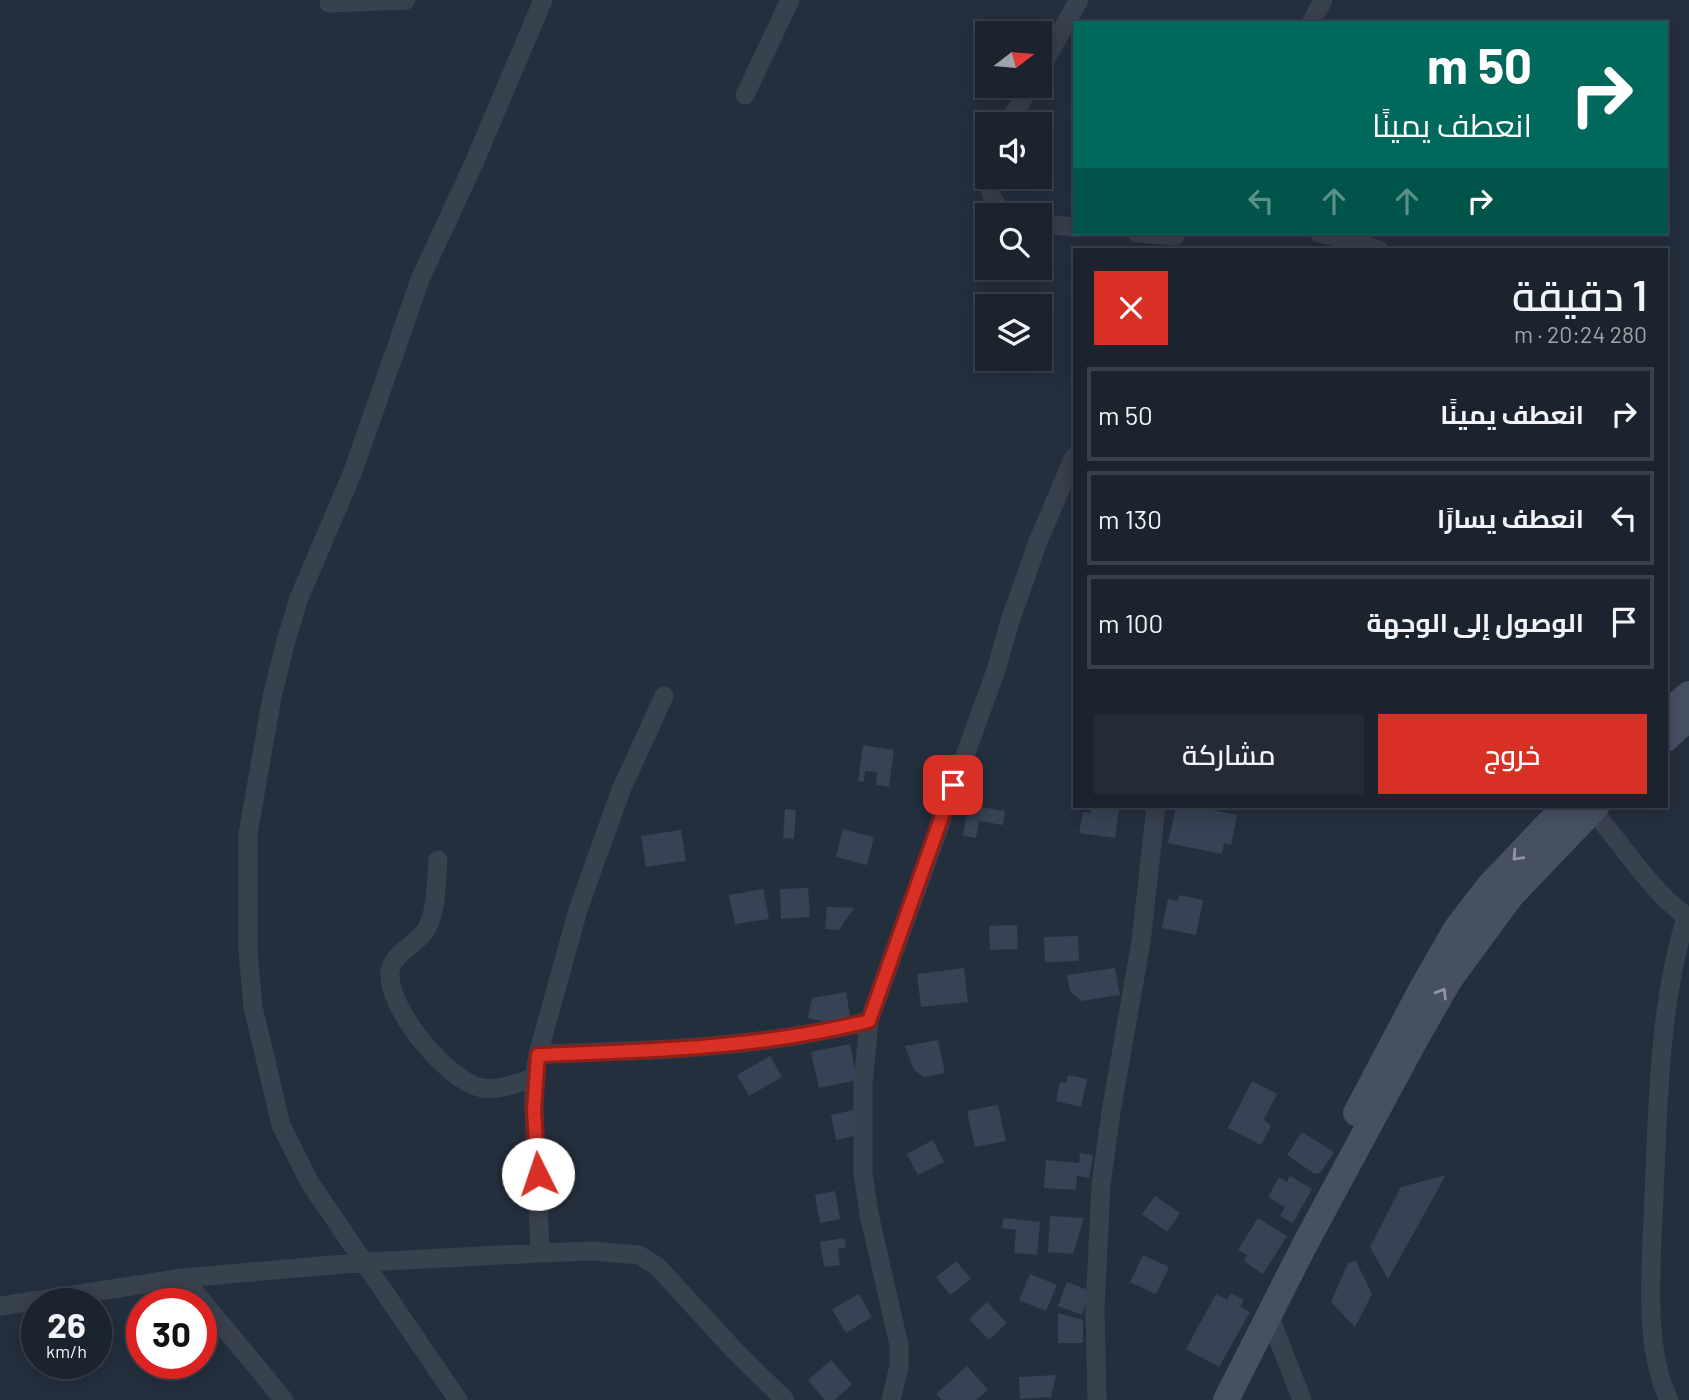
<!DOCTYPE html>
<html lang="ar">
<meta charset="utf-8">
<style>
:root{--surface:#1b232e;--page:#242b36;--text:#f1f3f6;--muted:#a0a4aa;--line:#39404a;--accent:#d93025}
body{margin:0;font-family:Barlow,Cairo,sans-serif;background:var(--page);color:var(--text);direction:rtl;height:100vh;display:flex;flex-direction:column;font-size:26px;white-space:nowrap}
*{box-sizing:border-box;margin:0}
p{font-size:23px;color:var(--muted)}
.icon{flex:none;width:38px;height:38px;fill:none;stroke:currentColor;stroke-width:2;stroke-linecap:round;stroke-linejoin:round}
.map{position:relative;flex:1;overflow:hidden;direction:ltr}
.details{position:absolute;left:1073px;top:248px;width:595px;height:560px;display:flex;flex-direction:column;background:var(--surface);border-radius:0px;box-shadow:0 4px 18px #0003,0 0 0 2px var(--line);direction:rtl}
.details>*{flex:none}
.banner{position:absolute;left:1073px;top:21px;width:595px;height:214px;border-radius:0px;box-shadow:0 4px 18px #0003,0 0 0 2px var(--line);direction:rtl;background:#00695c;color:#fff;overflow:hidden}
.needle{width:46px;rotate:74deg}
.controls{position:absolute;left:975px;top:21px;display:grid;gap:14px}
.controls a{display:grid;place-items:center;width:77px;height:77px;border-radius:0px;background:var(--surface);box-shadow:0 4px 18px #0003,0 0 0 2px var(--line);font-size:35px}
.speed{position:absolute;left:21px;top:1288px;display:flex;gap:14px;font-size:35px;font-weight:700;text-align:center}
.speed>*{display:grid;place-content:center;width:91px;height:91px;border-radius:50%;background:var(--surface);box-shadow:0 4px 18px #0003,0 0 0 2px var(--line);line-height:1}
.speed small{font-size:18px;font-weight:400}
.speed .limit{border:10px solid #d22;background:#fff;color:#111}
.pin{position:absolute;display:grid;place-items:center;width:60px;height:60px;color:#fff;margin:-30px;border-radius:14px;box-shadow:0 4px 10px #0006}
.me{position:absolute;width:77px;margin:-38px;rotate:356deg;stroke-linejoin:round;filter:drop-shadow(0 0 5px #0008)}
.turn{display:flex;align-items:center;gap:24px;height:147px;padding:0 21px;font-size:32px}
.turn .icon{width:91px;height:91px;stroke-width:2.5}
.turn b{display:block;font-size:49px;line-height:60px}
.lanes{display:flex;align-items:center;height:66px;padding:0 21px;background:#0003;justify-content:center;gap:35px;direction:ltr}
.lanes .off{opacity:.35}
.round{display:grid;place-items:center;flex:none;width:74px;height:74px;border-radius:0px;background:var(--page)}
.summary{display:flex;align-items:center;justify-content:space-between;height:119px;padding:0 21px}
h1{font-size:42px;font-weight:600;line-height:52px}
.primary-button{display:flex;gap:14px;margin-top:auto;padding:14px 21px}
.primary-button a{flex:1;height:80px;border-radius:0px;background:var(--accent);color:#fff;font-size:28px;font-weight:600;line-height:80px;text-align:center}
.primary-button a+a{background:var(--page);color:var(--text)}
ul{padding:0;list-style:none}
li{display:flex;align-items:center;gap:21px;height:94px;margin:0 14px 10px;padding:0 7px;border:4px solid var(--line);border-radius:0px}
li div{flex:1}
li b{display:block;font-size:26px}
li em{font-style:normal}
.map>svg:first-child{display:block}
.building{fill:#364354}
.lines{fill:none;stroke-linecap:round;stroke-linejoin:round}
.minor{stroke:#38414e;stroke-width:19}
.secondary{stroke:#465061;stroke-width:26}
.oneway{stroke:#8e96a5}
.route-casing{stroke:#8d1f18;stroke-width:18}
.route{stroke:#d93025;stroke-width:12}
</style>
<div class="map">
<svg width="1689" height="1400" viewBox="0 0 1689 1400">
<rect width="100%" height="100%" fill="#242f3e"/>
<path class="building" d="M863 745 894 750 889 787 876 785 877 772 865 771 864 782 858 781Z
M968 805 1005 811 1003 825 979 821 976 838 963 836Z
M1091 807 1119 808 1115 838 1079 833 1083 812 1091 813Z
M1176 807H1196L1237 815 1231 845 1224 843 1222 854 1168 843Z
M785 809 796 810 794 839 783 838Z
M843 829 874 837 867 865 836 857Z
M681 830 686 861 646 867 641 836Z
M808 888 810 917 781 919 780 889Z
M763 889 769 919 735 924 729 895Z
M1179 895 1203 900 1196 935 1162 928 1168 899 1178 901Z
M827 907 854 908 839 930 825 929Z
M1017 925 1018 949 990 950 989 926Z
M1078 936 1079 961 1045 962 1044 937Z
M964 968 968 1002 921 1007 917 974Z
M1115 968 1120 995 1081 1001 1070 991 1067 975Z
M846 992 851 1022 836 1024 808 1018 812 998Z
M938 1040 945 1073 924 1077 914 1070 905 1046Z
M850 1044 857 1080 819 1088 811 1052Z
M770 1056 782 1077 749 1096 737 1075Z
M1068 1075 1087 1079 1081 1107 1056 1101 1060 1082 1066 1083Z
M1252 1081 1277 1094 1264 1119 1271 1126 1261 1145 1228 1128Z
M998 1105 1006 1141 975 1147 967 1111Z
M854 1110 859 1135 836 1140 831 1115Z
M1302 1132 1334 1152 1320 1173 1315 1174 1287 1155Z
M933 1140 944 1162 918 1175 907 1154Z
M1080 1153 1093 1155 1089 1178 1077 1176 1076 1190 1044 1188 1046 1160 1079 1163Z
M1446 1175 1388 1279 1370 1247 1401 1187Z
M1290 1176 1312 1189 1293 1223 1280 1216 1285 1207 1268 1197 1279 1177 1287 1182Z
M835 1191 840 1219 820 1223 815 1195Z
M1155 1196 1180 1213 1167 1232 1142 1214Z
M1050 1216 1084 1218 1073 1254 1048 1252Z
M1003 1218 1040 1222 1037 1255 1014 1253 1016 1230 1002 1228Z
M1258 1218 1287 1236 1263 1274 1244 1261 1247 1255 1238 1250Z
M844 1238 846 1247 838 1249 840 1265 824 1267 820 1242Z
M1143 1255 1169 1267 1156 1294 1130 1282Z
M956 1261 971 1279 950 1295 936 1277Z
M1356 1261 1372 1294 1355 1327 1331 1302 1348 1263Z
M1030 1274 1057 1285 1046 1311 1019 1300Z
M1067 1282 1090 1291 1082 1315 1058 1306Z
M1231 1293 1244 1300 1240 1307 1250 1312 1219 1367 1186 1349 1216 1294 1227 1300Z
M859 1294 872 1317 846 1333 832 1309Z
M987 1302 1007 1323 989 1340 969 1319Z
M1058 1313 1083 1320V1343H1058Z
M831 1360 852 1384 835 1400H825L808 1380Z
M967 1366 988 1390 976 1400H942L936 1394Z
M1056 1375 1051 1397 1020 1399 1019 1377Z"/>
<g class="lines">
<path class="minor" d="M329 3 406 0
M1311 23 1323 0
M1040 69 1079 0
M745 95 790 0
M1008 124 1030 86
M988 177C990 195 993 209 1012 215
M1040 224 1074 227
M1137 233 1175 236
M1319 233 1356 241 1379 250
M1592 810C1624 846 1650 891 1689 918
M438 860C436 881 437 909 427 928 418 945 392 952 390 972 387 1008 447 1081 482 1088 499 1091 519 1082 534 1078
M538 1054C649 1051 761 1048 869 1021
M540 1253 534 1110V1078L538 1054 578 910 621 790 664 696
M0 1306 183 1278
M1268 1313 1302 1400
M284 1400 183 1278 367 1262 540 1253 592 1251 639 1255 658 1267 734 1350 785 1400
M458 1400 310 1183 281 1125 253 1007 248 952V834L272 697 285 644 299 598 352 474 421 277 474 163 543 0
M891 1400 899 1366V1345L869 1214 863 1173V1085L869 1021 996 670 1010 621 1039 539 1074 457
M1097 1400 1095 1308 1101 1184 1111 1112 1141 942 1156 807
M1669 1400C1642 1346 1652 1255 1654 1195 1658 1102 1659 1006 1686 917"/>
<path class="secondary" d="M1666 713 1689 694
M1666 739 1689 718
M1356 1113 1421 990 1456 929 1489 886 1564 807
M1226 1400 1304 1246 1415 1040 1450 979 1511 896 1596 807"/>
</g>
<defs><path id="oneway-chevron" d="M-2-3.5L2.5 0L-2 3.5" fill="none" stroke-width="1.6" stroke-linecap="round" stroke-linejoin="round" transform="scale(1.75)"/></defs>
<g class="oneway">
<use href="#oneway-chevron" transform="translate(1517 856) rotate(133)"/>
<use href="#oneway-chevron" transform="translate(1442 993) rotate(-59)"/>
</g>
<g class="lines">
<defs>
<path id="route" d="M538 1174 534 1110 538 1055C649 1051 761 1048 869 1021L953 785"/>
</defs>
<use href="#route" class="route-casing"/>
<use href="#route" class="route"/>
</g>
</svg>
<div class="controls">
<a><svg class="needle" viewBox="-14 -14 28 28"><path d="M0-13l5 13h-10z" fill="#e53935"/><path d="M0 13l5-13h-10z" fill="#a0a4aa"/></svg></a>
<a><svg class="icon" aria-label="sound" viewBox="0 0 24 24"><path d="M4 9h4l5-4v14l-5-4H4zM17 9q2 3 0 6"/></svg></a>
<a><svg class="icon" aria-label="search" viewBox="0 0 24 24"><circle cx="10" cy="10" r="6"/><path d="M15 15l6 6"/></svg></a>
<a><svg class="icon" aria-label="layers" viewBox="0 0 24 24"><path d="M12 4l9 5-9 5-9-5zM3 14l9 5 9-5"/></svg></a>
</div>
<div class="speed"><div>26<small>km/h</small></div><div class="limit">30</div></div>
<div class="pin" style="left:953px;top:785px;background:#d93025"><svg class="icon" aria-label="arrive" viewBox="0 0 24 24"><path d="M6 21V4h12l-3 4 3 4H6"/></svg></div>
<svg class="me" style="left:538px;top:1174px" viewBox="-20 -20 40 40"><circle r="19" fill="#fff"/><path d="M0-13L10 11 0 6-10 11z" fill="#d93025"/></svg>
<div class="banner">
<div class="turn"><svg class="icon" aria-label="right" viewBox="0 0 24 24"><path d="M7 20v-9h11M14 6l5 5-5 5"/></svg><div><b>50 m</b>انعطف يمينًا</div></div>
<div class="lanes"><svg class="icon off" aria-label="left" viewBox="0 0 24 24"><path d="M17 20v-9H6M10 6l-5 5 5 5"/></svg><svg class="icon off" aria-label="ahead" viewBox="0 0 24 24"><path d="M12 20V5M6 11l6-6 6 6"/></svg><svg class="icon off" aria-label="ahead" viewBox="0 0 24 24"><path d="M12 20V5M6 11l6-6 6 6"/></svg><svg class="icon" aria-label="right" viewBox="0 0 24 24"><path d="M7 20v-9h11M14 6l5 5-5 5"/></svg></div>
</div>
<section class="details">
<div class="summary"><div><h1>1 دقيقة</h1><p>280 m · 20:24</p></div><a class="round" style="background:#d93025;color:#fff"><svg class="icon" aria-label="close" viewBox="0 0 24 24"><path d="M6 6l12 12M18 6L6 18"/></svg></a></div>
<ul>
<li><svg class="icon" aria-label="right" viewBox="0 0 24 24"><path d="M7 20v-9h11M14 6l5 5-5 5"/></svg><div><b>انعطف يمينًا</b></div><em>50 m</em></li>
<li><svg class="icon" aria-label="left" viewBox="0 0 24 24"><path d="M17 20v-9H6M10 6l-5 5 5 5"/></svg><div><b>انعطف يسارًا</b></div><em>130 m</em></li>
<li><svg class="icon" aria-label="arrive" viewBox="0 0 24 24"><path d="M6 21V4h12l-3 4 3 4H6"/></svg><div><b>الوصول إلى الوجهة</b></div><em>100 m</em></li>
</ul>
<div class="primary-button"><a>خروج</a><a>مشاركة</a></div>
</section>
</div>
